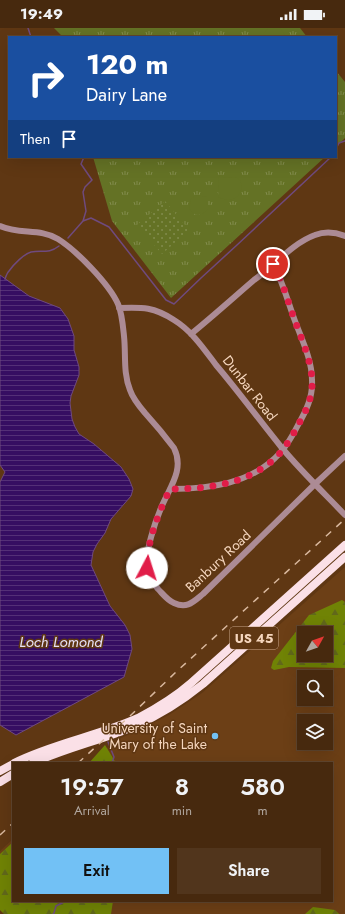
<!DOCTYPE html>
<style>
:root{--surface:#47290e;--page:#51351c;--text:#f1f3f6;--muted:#b0a69e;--line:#5f452e;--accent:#72c1f5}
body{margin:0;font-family:Jost,sans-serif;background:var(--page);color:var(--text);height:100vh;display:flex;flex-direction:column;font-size:15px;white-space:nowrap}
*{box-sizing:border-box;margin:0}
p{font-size:13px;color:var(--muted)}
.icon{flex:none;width:22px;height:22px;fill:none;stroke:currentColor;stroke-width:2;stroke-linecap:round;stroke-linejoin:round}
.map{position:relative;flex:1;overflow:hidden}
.sheet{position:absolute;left:12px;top:734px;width:321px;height:140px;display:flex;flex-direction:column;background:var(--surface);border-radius:0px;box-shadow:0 4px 16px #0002,0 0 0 1px var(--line)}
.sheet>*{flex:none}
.top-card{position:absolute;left:8px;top:8px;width:329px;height:122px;border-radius:0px;box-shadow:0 4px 16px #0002,0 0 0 1px var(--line);background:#1a4fa0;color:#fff;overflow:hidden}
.needle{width:26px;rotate:50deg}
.fabs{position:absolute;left:297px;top:598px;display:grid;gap:8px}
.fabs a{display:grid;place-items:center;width:36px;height:36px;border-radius:0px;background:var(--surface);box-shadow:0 4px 16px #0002,0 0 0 1px var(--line);font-size:20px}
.pin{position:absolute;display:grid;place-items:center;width:34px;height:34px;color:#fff;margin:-17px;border:2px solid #fff;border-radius:50%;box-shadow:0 1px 4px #0007}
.me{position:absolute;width:44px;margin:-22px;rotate:5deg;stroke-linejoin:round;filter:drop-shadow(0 0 3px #0008)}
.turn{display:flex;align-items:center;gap:14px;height:84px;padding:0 12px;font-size:18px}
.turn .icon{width:52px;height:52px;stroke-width:2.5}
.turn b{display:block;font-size:28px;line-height:34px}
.then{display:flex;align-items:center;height:38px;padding:0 12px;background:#0003;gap:8px;font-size:15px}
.eta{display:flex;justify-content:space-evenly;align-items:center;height:68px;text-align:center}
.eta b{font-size:24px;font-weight:600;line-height:28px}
.cta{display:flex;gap:8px;margin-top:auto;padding:8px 12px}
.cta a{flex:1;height:46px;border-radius:0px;background:var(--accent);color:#111;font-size:16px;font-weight:600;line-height:46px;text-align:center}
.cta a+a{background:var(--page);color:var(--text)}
.status{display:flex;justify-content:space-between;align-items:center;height:28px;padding:0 20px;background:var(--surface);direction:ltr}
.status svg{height:11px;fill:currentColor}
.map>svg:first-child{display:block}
.built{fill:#6c3f16;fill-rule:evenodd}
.grass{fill:url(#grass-tufts)}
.forest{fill:url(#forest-firs);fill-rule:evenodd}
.garden{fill:url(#garden-dots)}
.pitch{fill:#647225}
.water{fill:url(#water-rules);stroke:#6f4a7e}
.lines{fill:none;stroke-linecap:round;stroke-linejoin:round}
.stream{stroke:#6f4a7e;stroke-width:1.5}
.minor{stroke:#ac8b95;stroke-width:6}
.major{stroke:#fbe0e7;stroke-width:8}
.rail{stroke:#d9b89e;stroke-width:1.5;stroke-dasharray:7 7;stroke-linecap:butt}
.route{stroke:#e11d48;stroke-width:7;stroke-dasharray:0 12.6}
.poi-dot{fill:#72c1f5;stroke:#5f3713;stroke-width:1.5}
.labels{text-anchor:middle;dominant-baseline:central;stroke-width:3;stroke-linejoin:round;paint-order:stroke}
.shield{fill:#5f3713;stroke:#c8a68b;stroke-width:1}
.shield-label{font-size:13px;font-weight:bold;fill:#f5d6be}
.street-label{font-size:14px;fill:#f5d6be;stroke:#5f3713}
.poi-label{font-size:14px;fill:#f5d6be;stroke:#5f3713;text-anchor:end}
.water-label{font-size:15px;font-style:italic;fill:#e7e0f7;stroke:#5f3713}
</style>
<div class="status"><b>19:49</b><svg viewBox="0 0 49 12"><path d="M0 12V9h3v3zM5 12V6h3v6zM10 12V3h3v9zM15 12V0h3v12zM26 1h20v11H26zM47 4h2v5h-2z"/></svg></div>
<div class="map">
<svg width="345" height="886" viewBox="0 0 345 886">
<defs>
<pattern id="grass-tufts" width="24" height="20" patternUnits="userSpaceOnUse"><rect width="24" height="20" fill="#647225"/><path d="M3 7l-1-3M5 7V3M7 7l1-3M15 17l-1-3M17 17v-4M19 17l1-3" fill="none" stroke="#828c4d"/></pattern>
<pattern id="forest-firs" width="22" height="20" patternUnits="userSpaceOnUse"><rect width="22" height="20" fill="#708305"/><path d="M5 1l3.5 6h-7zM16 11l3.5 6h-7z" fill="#61681a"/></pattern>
<pattern id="garden-dots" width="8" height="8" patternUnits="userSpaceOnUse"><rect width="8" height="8" fill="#647225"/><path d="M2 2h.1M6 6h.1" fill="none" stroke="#828c4d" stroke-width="1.8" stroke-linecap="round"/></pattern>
<pattern id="water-rules" width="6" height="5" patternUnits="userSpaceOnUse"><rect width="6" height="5" fill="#360e62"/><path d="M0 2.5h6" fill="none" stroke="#543077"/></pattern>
</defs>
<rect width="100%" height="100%" fill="#5f3713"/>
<path class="built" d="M345 539V886H4L0 882V823L13 811V873H332V735H93L114 713 137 703 169 687 202 665ZM304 605H326V627H304ZM304 649H326V671H304ZM304 693H326V715H304Z"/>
<path class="grass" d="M54 0H300L307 9H63Z
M336 43 345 54V110L336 119Z
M93 129H325L171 270 112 193Z"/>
<path class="forest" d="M342 572 345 574V640L289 639 274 642 271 640 273 633 309 587ZM304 605H326V627H304Z
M105 717 116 735H89Z
M13 814V873H113L111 886H4L0 882V826Z
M313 879 335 882 339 886H305Z"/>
<path class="garden" d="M165 173 189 202 162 226 137 197Z"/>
<path class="pitch" d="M268 0H280L285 7 288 8 289 9H264L265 4Z
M221 147 224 150C228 150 233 149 237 150 245 152 244 180 218 169L219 153 218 149Z
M196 167 208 169V181C201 189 194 189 189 180L191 171Z"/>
<path class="water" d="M0 247 29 268 60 280 68 291 74 308V322L79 339V347L71 368 70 375 72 391 75 399 79 406 94 416 121 439 129 451 133 461 131 468 111 491 105 505 97 516 93 524 91 537 110 578 125 597 130 607 132 621 124 649 16 707 0 697V454L5 444 0 437Z"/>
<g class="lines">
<path class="stream" d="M28 0 31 9
M336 121 339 115 345 113
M83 193 91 190 109 199 166 272 174 276 201 250 237 217 331 129
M68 210 83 193 86 183 83 164 85 159 92 152 81 136 84 129
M5 251C6 248 7 245 9 243 14 236 24 226 31 224 42 222 49 226 59 218
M108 714 114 729 112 735
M53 886 54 885 56 878 66 873"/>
<path class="minor" d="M0 198C19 207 40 200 58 211 77 223 109 256 118 276 122 285 123 298 124 308 126 326 123 345 130 362 133 371 139 378 145 385 155 396 165 408 174 420 185 442 169 460 161 480 155 494 145 524 147 539 148 547 153 555 158 561 163 566 167 572 174 575 187 581 193 574 203 566L315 456 345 428
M119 280C143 279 154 279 174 292 192 303 204 321 216 337 239 364 260 393 282 420 302 444 324 465 345 487
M191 306C212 289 233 270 254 252 258 249 262 246 266 243 281 230 296 214 315 207 325 203 335 204 345 208
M170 461C209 461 252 456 280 425 287 417 293 407 298 397 306 383 313 369 312 352 312 332 302 312 295 293 288 274 283 254 273 236"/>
<path class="major" d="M14 735C54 715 98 708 138 690 157 680 175 669 191 655L345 517
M33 735C66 720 102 712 135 698 160 687 182 673 203 656L345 529
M0 743 13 736
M0 754 13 746"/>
<path class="rail" d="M78 735 130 688 176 644 345 491
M0 807 13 795"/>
</g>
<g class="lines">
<path class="route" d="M147 540C147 513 158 486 170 461 209 461 252 456 280 425 287 417 293 407 298 397 306 383 313 369 312 352 311 332 302 312 295 293 288 274 283 254 273 236"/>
</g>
<circle class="poi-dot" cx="215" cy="708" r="4"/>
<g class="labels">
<rect class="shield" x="230" y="599" width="48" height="22" rx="3"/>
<g class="shield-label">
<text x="254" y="610">US 45</text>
</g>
<g class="street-label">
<text transform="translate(250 360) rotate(52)">Dunbar Road</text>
<text transform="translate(218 533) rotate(-43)">Banbury Road</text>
</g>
<g class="poi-label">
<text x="207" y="700">University of Saint<tspan x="207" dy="16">Mary of the Lake</tspan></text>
</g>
<g class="water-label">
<text x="61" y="614">Loch Lomond</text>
</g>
</g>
</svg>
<div class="fabs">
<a><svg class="needle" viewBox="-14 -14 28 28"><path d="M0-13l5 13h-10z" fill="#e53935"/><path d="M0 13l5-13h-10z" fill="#b0a69e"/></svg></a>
<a><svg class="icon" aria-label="search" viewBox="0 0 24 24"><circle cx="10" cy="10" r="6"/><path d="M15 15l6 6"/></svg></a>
<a><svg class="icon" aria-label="layers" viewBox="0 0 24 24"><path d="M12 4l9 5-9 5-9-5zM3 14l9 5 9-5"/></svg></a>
</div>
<div class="pin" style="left:273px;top:236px;background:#d93025"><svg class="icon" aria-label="arrive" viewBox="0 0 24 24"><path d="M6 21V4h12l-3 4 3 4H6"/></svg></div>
<svg class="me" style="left:147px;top:540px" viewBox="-20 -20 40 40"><circle r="19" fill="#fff"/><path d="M0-13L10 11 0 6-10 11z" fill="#e11d48"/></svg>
<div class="top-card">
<div class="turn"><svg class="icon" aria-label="right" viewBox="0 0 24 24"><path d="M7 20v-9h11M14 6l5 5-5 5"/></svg><div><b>120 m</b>Dairy Lane</div></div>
<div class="then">Then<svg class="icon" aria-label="arrive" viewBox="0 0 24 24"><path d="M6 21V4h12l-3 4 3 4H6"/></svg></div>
</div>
<section class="sheet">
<div class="eta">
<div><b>19:57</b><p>Arrival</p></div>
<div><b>8</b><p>min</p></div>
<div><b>580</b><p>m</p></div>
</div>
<div class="cta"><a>Exit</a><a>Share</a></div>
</section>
</div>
